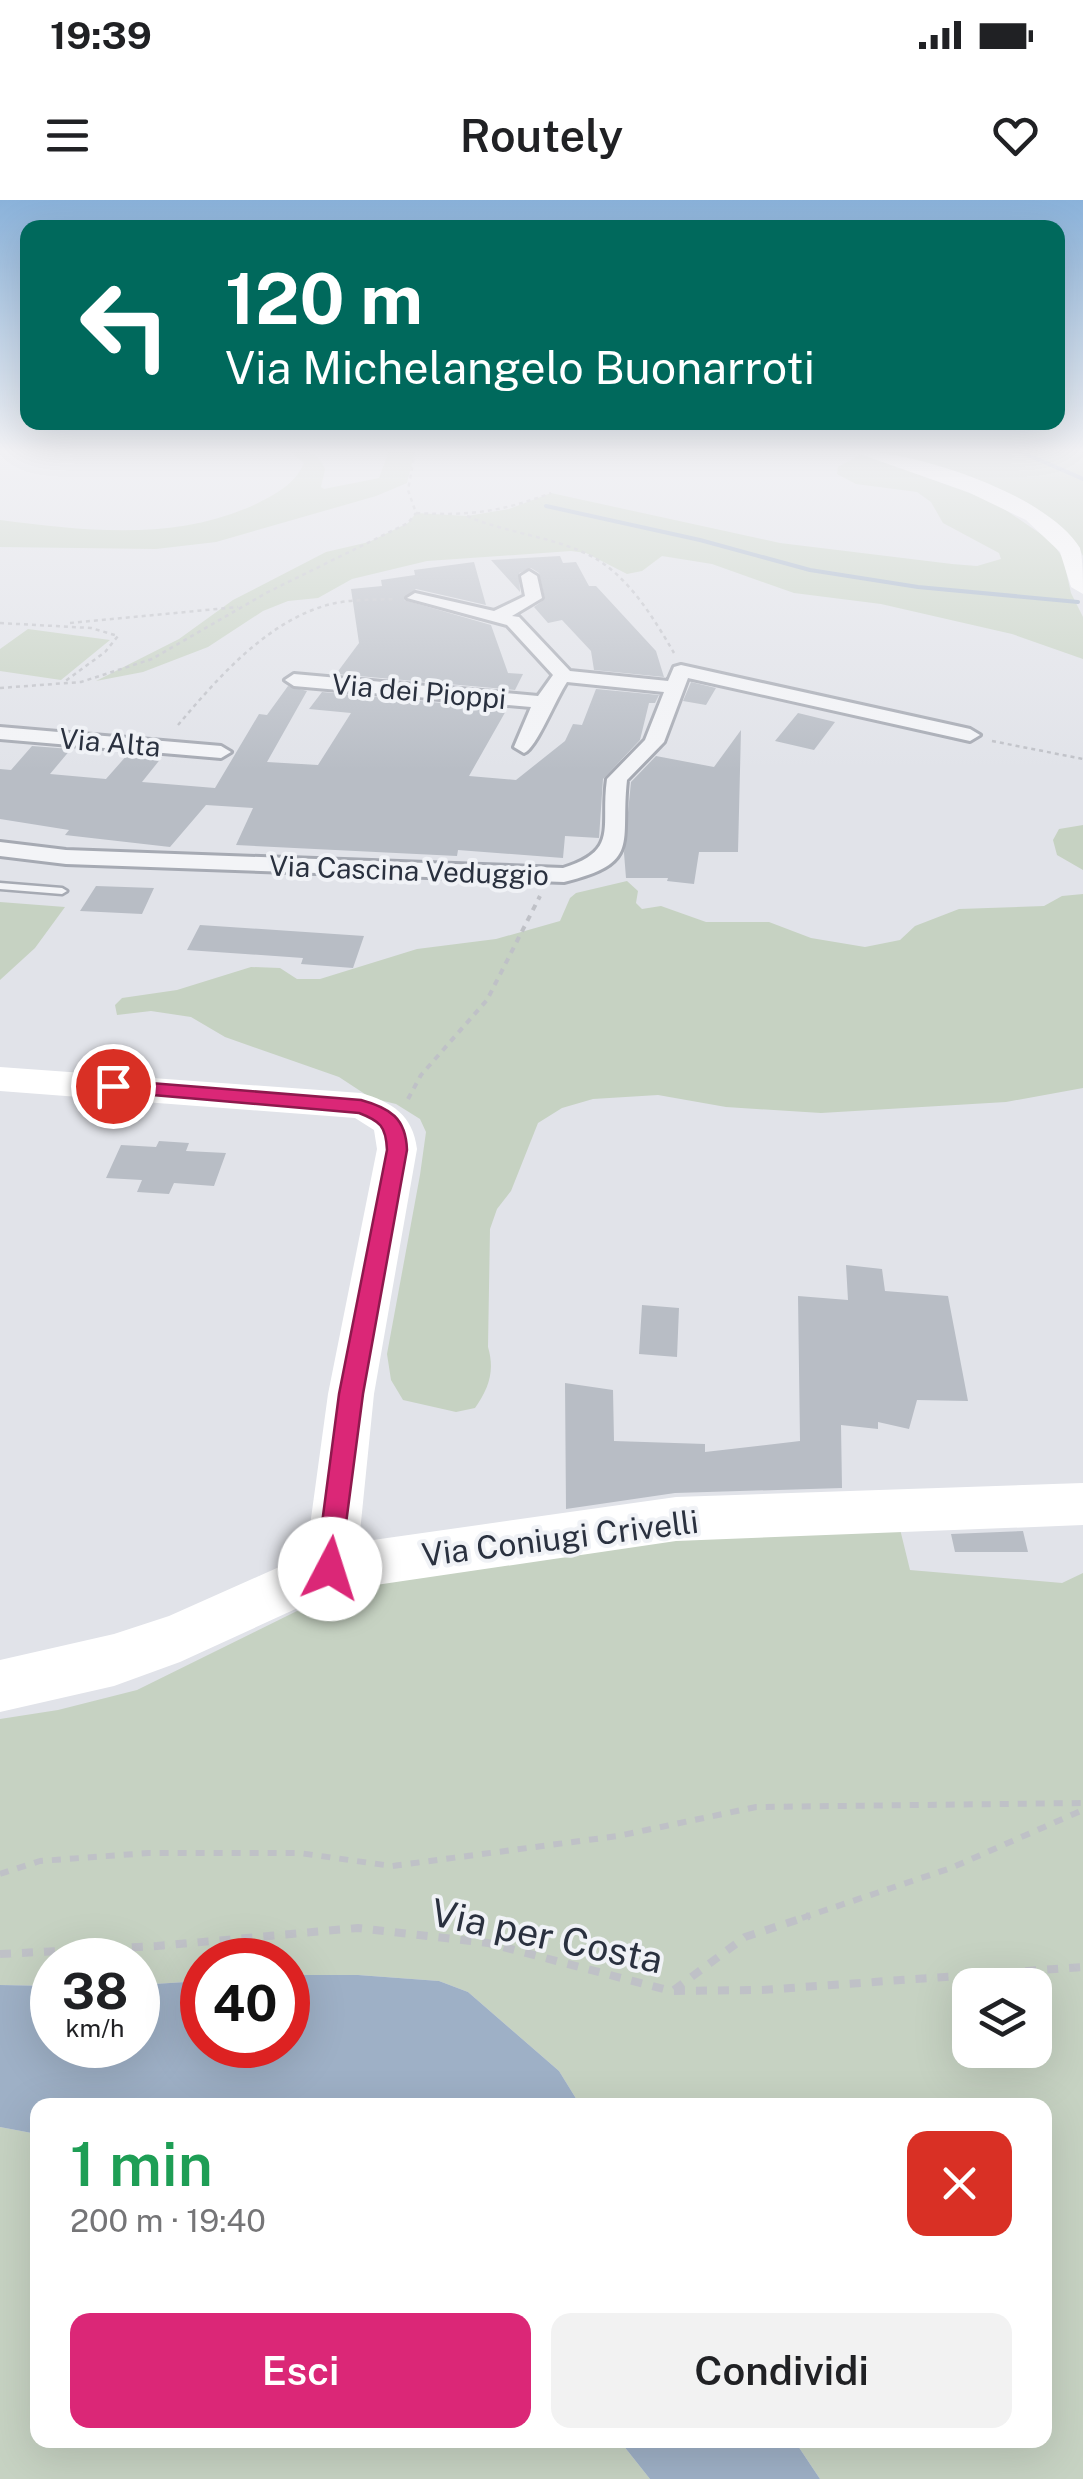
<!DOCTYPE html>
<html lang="it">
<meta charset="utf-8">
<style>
:root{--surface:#fff;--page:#f2f2f2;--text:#202124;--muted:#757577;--accent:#db2777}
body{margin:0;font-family:"Public Sans",sans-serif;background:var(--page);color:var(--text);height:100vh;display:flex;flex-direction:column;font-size:38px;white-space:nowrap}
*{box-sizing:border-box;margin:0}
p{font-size:32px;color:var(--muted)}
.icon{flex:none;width:55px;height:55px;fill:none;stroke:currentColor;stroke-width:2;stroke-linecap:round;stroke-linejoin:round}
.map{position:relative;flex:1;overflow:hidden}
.panel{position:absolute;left:30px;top:1898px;width:1022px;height:350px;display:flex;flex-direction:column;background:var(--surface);border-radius:20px;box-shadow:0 10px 40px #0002}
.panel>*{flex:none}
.guide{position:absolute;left:20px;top:20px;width:1045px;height:210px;border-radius:20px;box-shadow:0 10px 40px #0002;background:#00695c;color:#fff;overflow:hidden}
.buttons{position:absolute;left:952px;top:1768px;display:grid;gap:20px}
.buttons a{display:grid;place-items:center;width:100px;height:100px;border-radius:20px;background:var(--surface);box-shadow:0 10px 40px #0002;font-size:50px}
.speed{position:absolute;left:30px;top:1738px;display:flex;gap:20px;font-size:50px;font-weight:700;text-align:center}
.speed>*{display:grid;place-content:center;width:130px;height:130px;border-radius:50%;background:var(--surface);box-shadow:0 10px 40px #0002;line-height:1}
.speed small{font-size:25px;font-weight:400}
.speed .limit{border:15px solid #d22;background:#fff;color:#111}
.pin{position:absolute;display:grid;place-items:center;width:85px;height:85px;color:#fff;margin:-42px;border:5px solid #fff;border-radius:50%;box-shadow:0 2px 10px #0007}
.me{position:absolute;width:110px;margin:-55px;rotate:5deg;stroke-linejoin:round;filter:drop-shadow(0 0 8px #0008)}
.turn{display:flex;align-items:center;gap:35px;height:210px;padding:0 40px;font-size:45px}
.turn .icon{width:130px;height:130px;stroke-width:2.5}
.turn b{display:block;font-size:70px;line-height:85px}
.round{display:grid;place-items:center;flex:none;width:105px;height:105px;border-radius:20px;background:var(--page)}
.headline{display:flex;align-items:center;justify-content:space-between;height:170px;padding:0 40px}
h1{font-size:60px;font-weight:600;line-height:75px;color:#1e9e55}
.primary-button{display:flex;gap:20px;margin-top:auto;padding:20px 40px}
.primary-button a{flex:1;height:115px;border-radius:20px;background:var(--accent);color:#fff;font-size:40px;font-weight:600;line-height:115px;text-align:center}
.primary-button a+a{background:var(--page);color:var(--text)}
.status{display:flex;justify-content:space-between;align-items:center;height:70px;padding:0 50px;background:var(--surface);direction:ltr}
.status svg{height:28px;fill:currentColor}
header{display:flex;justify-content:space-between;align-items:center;height:130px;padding:0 40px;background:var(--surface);font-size:45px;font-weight:600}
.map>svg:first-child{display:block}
.green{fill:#c6d2c2;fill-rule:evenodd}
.water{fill:#9eb0c6}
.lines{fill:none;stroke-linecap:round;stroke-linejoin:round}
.stream{stroke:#9eb0c6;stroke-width:4}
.building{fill:#b8bdc5}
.lane-casing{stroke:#a6aab3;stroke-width:5}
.street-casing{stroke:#a6aab3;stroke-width:6}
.path-far3{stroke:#bfc1c7;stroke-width:2.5;stroke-dasharray:4 4;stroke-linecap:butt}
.path-far2{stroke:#bfc1c7;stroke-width:4;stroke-dasharray:6 6;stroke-linecap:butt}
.path-far1{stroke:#bfc1c7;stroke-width:6;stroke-dasharray:9 9;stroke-linecap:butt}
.path{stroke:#bfc1c7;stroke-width:8;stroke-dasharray:11 11;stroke-linecap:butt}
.lane{fill:#f3f4f7;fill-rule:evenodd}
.street{fill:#f3f4f7;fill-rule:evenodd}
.secondary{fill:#fff;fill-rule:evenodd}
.route{fill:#db2777;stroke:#8e194d;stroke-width:2.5}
.labels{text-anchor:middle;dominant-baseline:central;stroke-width:8;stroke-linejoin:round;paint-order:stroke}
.far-street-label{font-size:28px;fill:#2a313f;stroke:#f0f2f6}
.street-label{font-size:32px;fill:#2a313f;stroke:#f0f2f6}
.near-street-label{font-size:38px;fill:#2a313f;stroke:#f0f2f6}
</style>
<div class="status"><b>19:39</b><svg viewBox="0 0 49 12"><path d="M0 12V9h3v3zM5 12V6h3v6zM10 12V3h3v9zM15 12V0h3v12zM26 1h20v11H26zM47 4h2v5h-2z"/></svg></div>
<header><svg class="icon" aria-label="menu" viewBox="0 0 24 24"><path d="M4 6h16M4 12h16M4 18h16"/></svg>Routely<svg class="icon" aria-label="heart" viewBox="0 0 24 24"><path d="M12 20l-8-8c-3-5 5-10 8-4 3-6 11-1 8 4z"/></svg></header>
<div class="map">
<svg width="1083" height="2279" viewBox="0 0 1083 2279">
<rect width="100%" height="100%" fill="#e1e3e9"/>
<path class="green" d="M291 251C309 251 317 252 325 269L321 287 324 289 379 278 389 251 415 252 407 283 376 296 216 342 156 349 0 347V320C86 331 177 342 258 303 276 294 296 283 304 263Z
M874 251H1083V356L1080 350 953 275Z
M862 254 994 302 1051 341 1063 358 1071 393 1083 417V459L1012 434 881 404 794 393 712 364 662 356 642 371 627 374 586 353 571 351 427 361 352 379 318 398 288 401 263 411 208 447 143 472 96 481 179 439 233 400 326 352 369 342 408 323 416 313 467 316 509 309 551 293 780 343 952 364 977 366 1001 359 999 353 943 323 931 302 917 292 856 284 837 274 838 267Z
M28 429 110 440 61 480 0 471V449Z
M1083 625V670L1057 655 1053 640 1059 629Z
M627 681 638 691 636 703 642 709 661 706 706 722H769L811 738 865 747 900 740 915 726 959 709 1044 706 1062 696 1083 694V888L1006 902 821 913 726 907 658 895 593 899 562 908 538 923 511 991 497 1009 490 1029 488 1147C495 1171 489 1188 475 1208L456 1212 403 1200 391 1180 387 1154 420 975 426 932 420 919 396 904 371 898 339 877 225 837 191 817 151 811 117 815 115 805 122 798 177 790 251 767 280 768 297 779H320L417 749 496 739 560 721 570 698 576 693Z
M0 702 65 707 35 748 0 780Z
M900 1329 910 1370 1062 1383 1083 1373V2279H820L794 2240H1045V1905H580L559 1871 468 1792 439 1781 358 1775H288V1760H202V1781L138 1785V1760H52V1786L0 1785V1519L58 1510 137 1490 297 1411 422 1370 679 1332ZM970 1785H1035V1850H970Z
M0 1927 37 1934 38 2240H619L650 2279H0Z"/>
<path class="water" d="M288 1775H358L439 1781 468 1792 559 1871 580 1905H38L37 1934 0 1927V1785L52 1786V1845H138V1785L202 1781V1845H288Z
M619 2240H794L820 2279H650Z"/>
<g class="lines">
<path class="stream" d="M1019 251 1083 279
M546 306 700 340 810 370 918 387 1078 402"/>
</g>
<path class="building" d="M560 356 563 363 576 362 589 386H596L656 451 664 477 594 470 591 451 562 420 548 423 534 407 545 399 539 373 531 368 519 373 520 392 491 360Z
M474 362 486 405 416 389 404 400 491 425 508 473 523 474 515 490 336 474 359 443 351 389 382 386 381 380 415 375 414 370Z
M691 482 716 488 706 505 683 501Z
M288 486 307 491 267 562 318 565 351 513 309 509 322 492 507 509 469 576 516 580 565 541 573 524 582 525 596 489 659 495 655 503H649L640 540 603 579 599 638 565 636 563 658 458 650 457 656 236 645 253 608 206 605 170 647 65 635 69 630 0 619V569L11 570 32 546 71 549 50 574 106 579 128 554 162 557 142 582 215 588 259 514 267 515Z
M798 513 835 522 814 550 775 541Z
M741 530 738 652H699L694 684 667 681 668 678H626L624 653 631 582 656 556 714 567Z
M96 686 154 688 142 714 80 711Z
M200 725 364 736 353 768 301 764 303 758 187 750Z
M159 941 189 943 186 951 226 953 214 986 174 983 169 994 137 992 142 980 106 978 121 945 156 947Z
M846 1065 882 1069 885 1091 948 1096 968 1201 917 1200 909 1229 878 1222V1229L841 1225 842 1288 675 1293 566 1309 565 1183 613 1190 614 1241 705 1244V1252L800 1241 798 1096 848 1100Z
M642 1105 679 1108 677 1157 639 1154Z
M1023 1331 1028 1352H955L951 1334Z"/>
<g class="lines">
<defs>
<path id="lane" d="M0 683 62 688 67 691 62 694 0 689Z"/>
<path id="street" d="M529 371 537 376 542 398 512 416 519 417 570 471 668 481 674 467 681 465 970 529 980 535 970 541 688 478 664 542 627 580C620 644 642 663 564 682L66 664 0 656V642L66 650 563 668C620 650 600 628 607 579L645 540 664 492 567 482C556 498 536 549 524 553L514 547 531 507 294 486 285 480 294 474 538 496 553 475 507 425 407 398 415 393 494 411 525 396 521 376Z
M0 527 221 546 231 552 221 558 0 539Z"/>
</defs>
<use href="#lane" class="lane-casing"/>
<use href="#street" class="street-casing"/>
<path class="path-far3" d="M415 251 408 290 416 313C469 316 501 312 551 293
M467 316C506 333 549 336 587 354 626 372 653 417 674 453
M0 423 91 428 118 436 105 452 64 482
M70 423 238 407
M0 488 81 482 152 459 268 392 408 323 416 313
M178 525C218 478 265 423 327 405 349 399 373 400 396 399
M992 541 1083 559"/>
<path class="path-far2" d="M408 899 421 875 487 800 540 696"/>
<path class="path-far1" d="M0 1674 40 1661 148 1653H299L392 1666 618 1636 756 1607 1083 1603
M802 1718 951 1668 1083 1610"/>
<path class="path" d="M0 1754 157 1746 358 1728 488 1743 671 1791 762 1790 1083 1767
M674 1790 745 1737 809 1716"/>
<use href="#lane" class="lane"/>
<use href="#street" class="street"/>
<path class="secondary" d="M851 251C912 249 1047 294 1080 348 1083 360 1083 380 1083 394L1071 387 1060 352 1026 320 968 292Z
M0 867 361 893C392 902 413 915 417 949L374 1194 359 1342 676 1297 1083 1283V1325L676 1341 335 1391 180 1462 114 1486 0 1512V1460L114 1434 169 1416 306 1355 328 1194 377 949 374 930 355 918 0 891Z"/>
</g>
<linearGradient id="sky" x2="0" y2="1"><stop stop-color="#8ab2da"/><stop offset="0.44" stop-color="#f2f2f5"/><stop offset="1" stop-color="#f2f2f5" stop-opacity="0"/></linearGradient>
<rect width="1083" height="570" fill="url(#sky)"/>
<path class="route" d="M113 880 361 900C390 908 406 918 407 950L363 1194 339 1377 330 1381 320 1377 316 1369 339 1194 387 950C386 926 380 921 359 913L107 891 104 886Z"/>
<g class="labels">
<g class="far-street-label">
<text transform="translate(419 491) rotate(5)">Via dei Pioppi</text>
<text transform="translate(110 542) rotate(5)">Via Alta</text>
<text transform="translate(409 670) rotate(2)">Via Cascina Veduggio</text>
</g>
<g class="street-label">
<text transform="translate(560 1338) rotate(-7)">Via Coniugi Crivelli</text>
</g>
<g class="near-street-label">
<text transform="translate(547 1736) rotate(12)">Via per Costa</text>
</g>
</g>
</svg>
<div class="buttons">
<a><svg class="icon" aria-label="layers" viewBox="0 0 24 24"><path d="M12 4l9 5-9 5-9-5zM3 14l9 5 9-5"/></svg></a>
</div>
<div class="speed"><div>38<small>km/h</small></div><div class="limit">40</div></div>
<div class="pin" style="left:113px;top:886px;background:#d93025"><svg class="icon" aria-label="arrive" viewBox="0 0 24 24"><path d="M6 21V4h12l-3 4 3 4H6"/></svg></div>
<svg class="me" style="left:330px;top:1369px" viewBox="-20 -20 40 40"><circle r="19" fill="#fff"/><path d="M0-13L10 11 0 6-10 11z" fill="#db2777"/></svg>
<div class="guide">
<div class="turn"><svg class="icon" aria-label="left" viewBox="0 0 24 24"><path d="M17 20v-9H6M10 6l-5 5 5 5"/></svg><div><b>120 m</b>Via Michelangelo Buonarroti</div></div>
</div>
<section class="panel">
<div class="headline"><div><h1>1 min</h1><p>200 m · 19:40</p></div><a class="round" style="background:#d93025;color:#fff"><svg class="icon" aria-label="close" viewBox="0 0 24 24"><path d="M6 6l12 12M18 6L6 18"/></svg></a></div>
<div class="primary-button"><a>Esci</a><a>Condividi</a></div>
</section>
</div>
